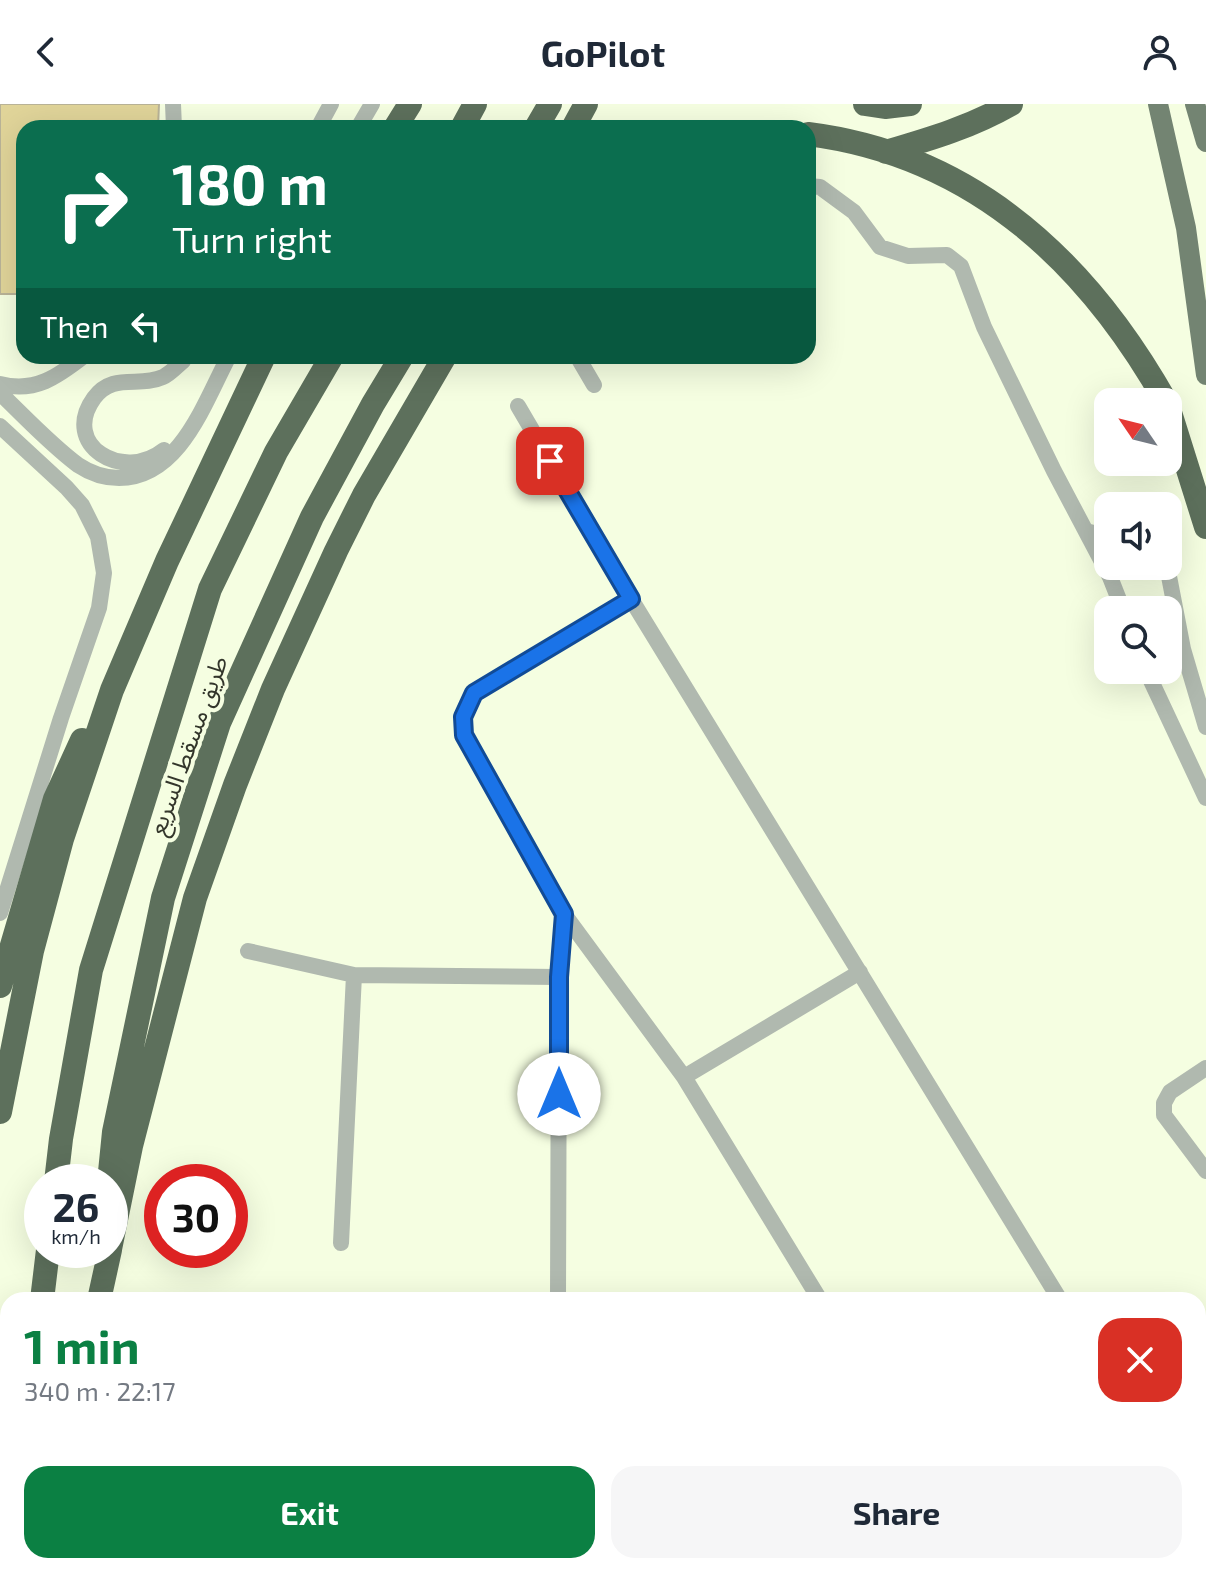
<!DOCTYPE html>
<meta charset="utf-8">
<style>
:root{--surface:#fff;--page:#f6f6f7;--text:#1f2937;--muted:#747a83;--accent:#0b8043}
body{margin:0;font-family:"Exo 2","Noto Sans Arabic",sans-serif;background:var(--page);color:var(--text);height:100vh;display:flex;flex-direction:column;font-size:30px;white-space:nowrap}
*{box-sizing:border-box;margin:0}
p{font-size:26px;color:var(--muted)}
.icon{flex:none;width:44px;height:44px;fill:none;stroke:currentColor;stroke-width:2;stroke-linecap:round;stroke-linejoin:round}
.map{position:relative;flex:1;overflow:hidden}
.side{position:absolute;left:0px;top:1188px;width:1206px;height:282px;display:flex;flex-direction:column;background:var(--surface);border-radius:24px 24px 0 0;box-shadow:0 8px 32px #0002}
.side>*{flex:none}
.banner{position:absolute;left:16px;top:16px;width:800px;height:244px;border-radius:24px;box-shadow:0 8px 32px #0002;background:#0b6e4f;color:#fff;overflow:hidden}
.needle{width:52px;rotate:305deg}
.fabs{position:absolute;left:1094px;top:284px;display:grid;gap:16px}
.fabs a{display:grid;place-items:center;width:88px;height:88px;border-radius:16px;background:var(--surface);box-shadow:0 8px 32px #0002;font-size:40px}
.speed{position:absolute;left:24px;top:1060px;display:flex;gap:16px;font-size:40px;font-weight:700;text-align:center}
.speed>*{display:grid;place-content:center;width:104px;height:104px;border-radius:50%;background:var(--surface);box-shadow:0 8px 32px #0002;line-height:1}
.speed small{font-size:20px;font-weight:400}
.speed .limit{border:12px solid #d22;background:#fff;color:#111}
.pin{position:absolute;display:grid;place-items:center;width:68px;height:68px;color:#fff;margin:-34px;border-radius:16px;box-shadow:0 4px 12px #0006}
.me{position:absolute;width:88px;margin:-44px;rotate:0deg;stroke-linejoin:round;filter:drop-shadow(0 0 6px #0008)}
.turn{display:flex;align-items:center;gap:28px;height:168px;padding:0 24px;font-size:36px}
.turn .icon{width:104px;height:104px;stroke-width:2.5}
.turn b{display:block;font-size:56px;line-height:68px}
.then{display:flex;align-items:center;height:76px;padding:0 24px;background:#0003;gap:16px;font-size:30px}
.round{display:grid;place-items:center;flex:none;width:84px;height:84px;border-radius:24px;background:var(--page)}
.head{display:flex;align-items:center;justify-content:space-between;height:136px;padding:0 24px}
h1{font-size:48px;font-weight:700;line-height:60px;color:var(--accent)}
.button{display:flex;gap:16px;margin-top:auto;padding:16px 24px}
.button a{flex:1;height:92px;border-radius:24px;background:var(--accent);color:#fff;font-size:32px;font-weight:700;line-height:92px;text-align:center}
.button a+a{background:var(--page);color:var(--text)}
header{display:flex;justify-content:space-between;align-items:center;height:104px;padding:0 24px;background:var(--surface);font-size:36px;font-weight:700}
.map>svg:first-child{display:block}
.building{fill:#e0d499;stroke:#b9b397;stroke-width:2}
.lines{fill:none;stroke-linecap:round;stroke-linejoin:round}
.minor{stroke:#b0b9af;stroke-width:16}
.major{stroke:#738472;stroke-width:20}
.highway{stroke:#5d705c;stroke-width:24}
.route-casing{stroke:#114b97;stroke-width:20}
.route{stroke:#1a73e8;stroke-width:14}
.labels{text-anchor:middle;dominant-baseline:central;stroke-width:8;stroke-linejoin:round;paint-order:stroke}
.street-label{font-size:24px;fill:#33362b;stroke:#f5fee1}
</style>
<header><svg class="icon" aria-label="back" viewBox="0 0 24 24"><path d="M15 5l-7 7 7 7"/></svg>GoPilot<svg class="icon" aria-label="person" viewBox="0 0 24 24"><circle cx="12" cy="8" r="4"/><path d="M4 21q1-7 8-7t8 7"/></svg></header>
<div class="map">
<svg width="1206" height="1469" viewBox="0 0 1206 1469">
<rect width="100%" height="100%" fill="#f5fee1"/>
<path class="building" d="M0 0H159L158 24H24V190H0Z"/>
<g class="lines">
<path class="minor" d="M173 0 174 24
M318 24 331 0
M358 24 372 0
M808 82 820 83 854 108 880 143 908 152 947 151 961 162 984 223 1054 367 1110 473 1123 506
M577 252 594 281
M0 280C35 289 57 273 84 252
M0 289C25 313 50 340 78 361 90 369 104 374 119 374 180 374 205 297 229 252
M518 302 631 495 1060 1196
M0 322 66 383 82 401 98 433 104 469 99 504 61 614 0 809
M164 346C123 379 60 341 94 294 113 268 139 284 163 273 170 270 177 262 183 257
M1086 427 1108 433
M1167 462 1183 545 1206 623
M631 495 474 589 463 613 464 631 564 810 684 973
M1146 566 1206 694
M248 847 354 871 559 873 564 810
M1206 964 1170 988 1164 999V1011L1206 1067
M341 1139 354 871
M558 1196 559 873
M820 1196 684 973 860 868
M1198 1399 1206 1408
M558 1462V1469
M354 1469V1462
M828 1469 832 1462"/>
<path class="major" d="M1158 0 1186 124 1206 271
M1195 0 1206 38"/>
<path class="highway" d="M865 0 885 3 910 0
M395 24 410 0
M462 24 475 0
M536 24 550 0
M573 24 586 0
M808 30C974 51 1087 158 1166 298
M886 48C930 35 971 23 1011 0
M1168 302 1206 423
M0 882 55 695 82 636
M0 1008 32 847 62 735 112 586 167 457 264 252
M56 1078 61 1035 91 866 210 485 276 348 332 252
M109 1078 114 1028 163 794 219 619 312 413 373 300 402 252
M110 1145 131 1042 195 794 235 681 273 585 336 447 364 391 445 252
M42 1196 48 1146
M99 1196 110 1146
M26 1469V1462
M92 1469V1462"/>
</g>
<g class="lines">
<defs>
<path id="route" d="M550 357 631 495 474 589 463 613 464 631 564 810 559 873V990"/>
</defs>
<use href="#route" class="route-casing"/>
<use href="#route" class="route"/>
</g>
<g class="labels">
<g class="street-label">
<text transform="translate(187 641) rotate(-70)">طريق مسقط السريع</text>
</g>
</g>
</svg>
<div class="fabs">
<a><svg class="needle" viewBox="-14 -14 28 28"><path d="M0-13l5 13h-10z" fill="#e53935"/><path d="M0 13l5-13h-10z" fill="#747a83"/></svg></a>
<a><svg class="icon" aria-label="sound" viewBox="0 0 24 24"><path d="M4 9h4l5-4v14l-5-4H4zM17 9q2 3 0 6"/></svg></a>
<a><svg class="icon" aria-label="search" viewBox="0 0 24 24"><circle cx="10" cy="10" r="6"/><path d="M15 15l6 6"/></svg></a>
</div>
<div class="speed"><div>26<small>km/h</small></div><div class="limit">30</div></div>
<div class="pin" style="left:550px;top:357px;background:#d93025"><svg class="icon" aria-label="arrive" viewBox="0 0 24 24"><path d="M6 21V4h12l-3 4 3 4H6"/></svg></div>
<svg class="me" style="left:559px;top:990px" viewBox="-20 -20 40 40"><circle r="19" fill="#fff"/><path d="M0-13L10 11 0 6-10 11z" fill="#1a73e8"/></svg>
<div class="banner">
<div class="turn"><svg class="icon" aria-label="right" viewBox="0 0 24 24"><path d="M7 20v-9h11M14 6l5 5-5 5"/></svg><div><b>180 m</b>Turn right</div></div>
<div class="then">Then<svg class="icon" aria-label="left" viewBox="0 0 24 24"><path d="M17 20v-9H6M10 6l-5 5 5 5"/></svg></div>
</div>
<section class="side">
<div class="head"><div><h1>1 min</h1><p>340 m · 22:17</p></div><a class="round" style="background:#d93025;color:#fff"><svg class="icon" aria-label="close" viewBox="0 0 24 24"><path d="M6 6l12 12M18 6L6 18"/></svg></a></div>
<div class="button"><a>Exit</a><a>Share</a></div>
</section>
</div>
